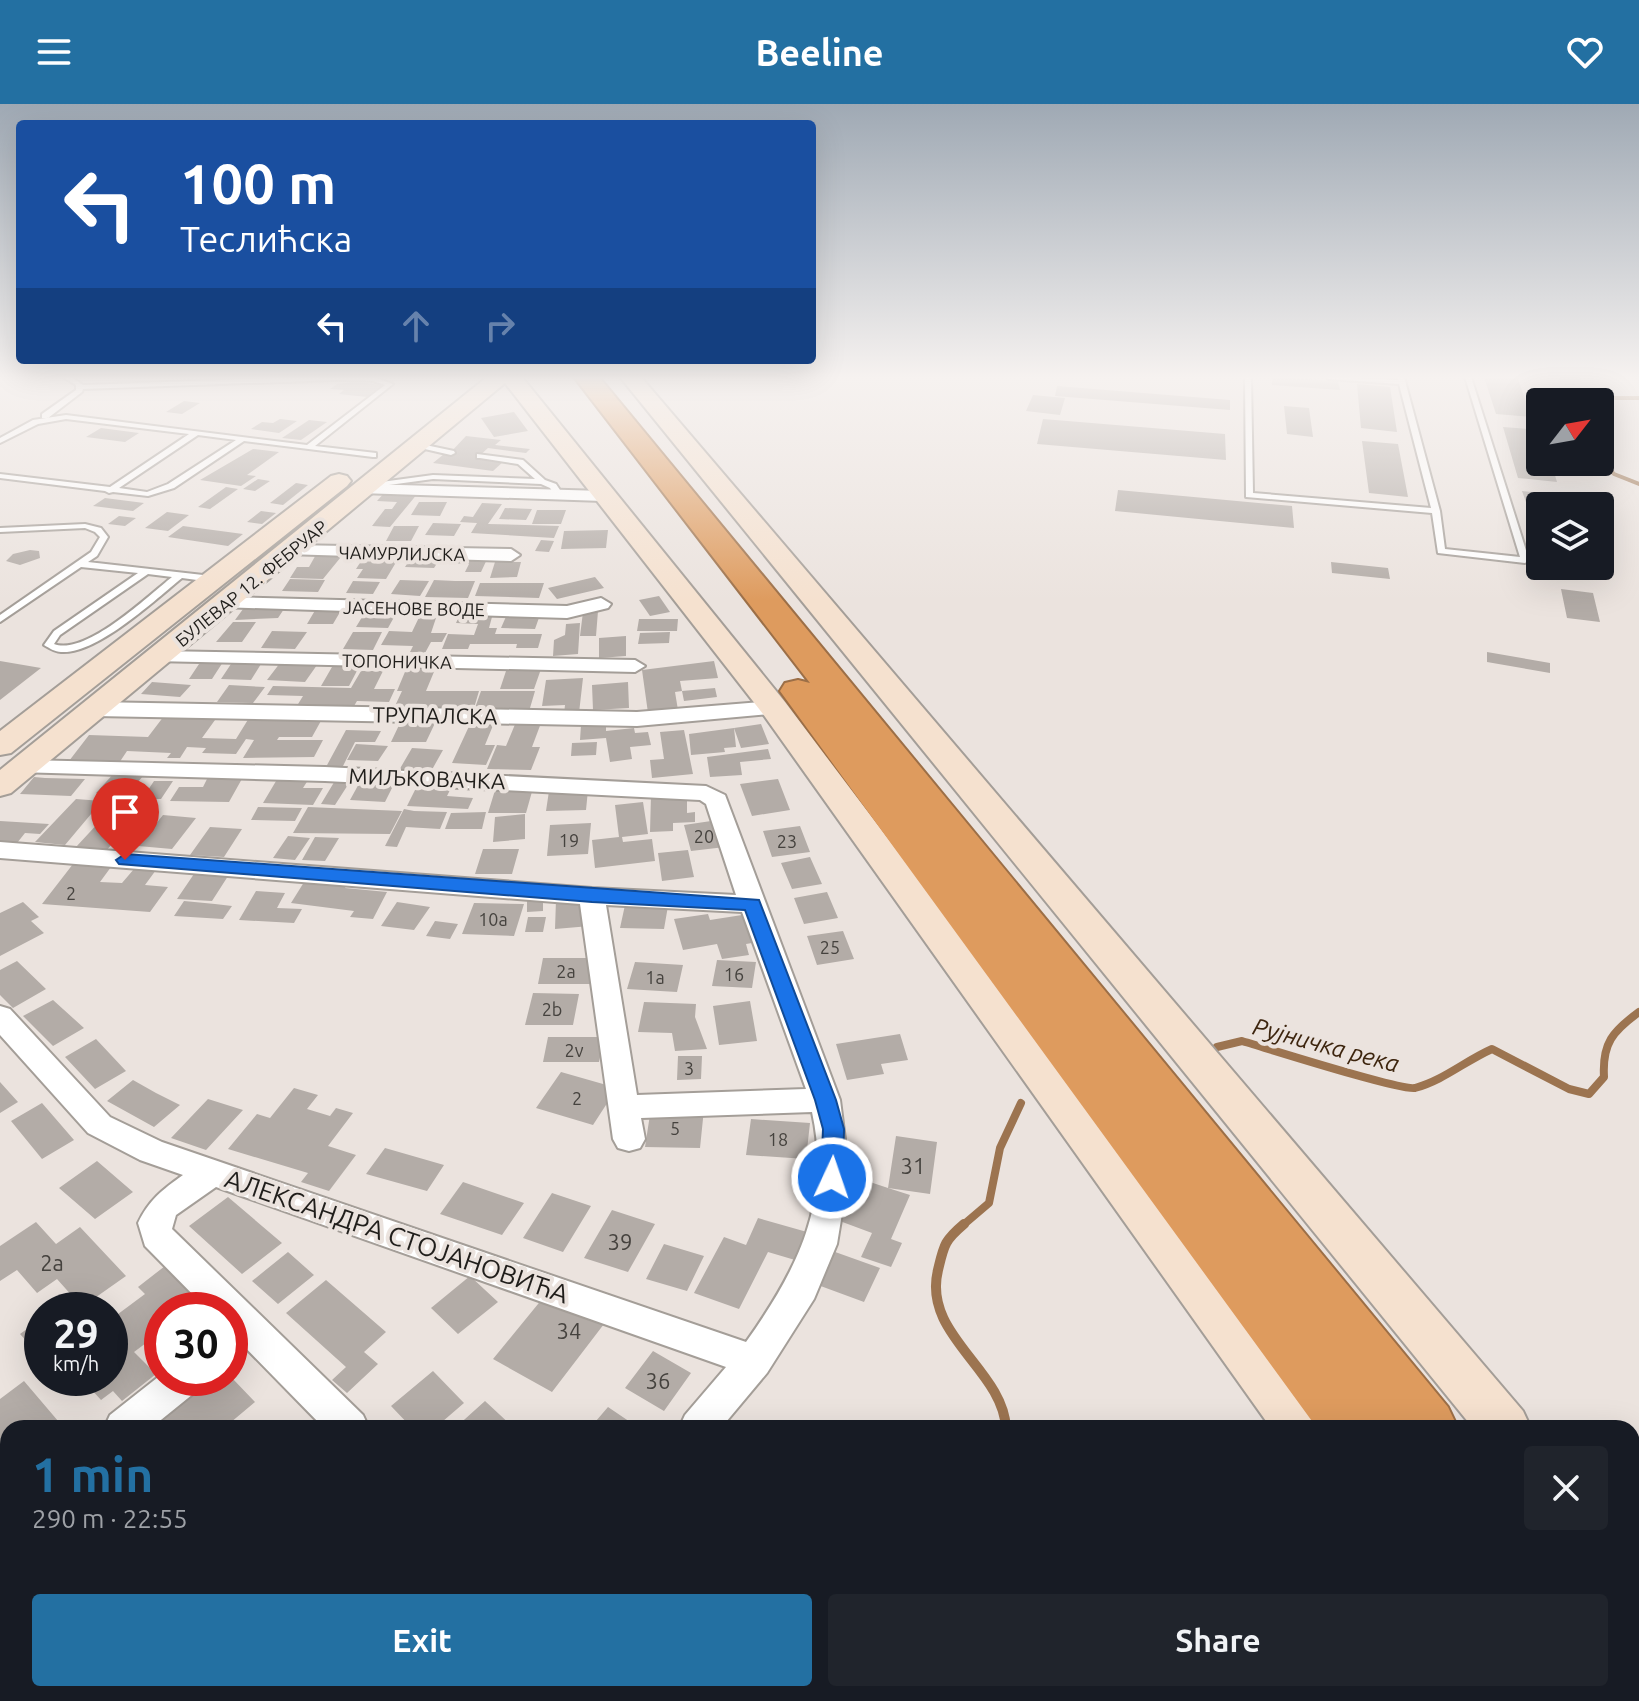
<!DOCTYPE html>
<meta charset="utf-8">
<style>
:root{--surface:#171b24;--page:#20242c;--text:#f1f3f6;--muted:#9ea1a6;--accent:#2370a2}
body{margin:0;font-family:Ubuntu,sans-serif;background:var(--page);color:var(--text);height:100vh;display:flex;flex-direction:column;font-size:30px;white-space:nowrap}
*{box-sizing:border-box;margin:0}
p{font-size:26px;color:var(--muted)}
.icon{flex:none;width:44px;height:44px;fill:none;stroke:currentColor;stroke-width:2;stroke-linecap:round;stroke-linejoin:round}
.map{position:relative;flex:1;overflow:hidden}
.drawer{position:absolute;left:0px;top:1316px;width:1640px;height:282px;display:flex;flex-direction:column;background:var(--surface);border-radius:24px 24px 0 0;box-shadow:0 8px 32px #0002}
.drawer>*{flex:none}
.guide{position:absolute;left:16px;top:16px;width:800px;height:244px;border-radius:8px;box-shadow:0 8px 32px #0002;background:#1a4fa0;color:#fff;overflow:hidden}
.needle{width:52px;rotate:59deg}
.buttons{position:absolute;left:1526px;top:284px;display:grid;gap:16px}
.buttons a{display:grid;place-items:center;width:88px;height:88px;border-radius:8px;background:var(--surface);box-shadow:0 8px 32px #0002;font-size:40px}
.speed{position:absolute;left:24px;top:1188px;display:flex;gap:16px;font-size:40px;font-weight:700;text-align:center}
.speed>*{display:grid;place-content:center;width:104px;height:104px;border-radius:50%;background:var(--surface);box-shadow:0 8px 32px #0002;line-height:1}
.speed small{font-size:20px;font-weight:400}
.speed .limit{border:12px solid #d22;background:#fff;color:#111}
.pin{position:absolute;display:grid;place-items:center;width:68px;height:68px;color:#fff;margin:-82px -34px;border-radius:50% 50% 50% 0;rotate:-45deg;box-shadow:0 0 8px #0007}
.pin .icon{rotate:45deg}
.me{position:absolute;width:88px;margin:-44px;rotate:3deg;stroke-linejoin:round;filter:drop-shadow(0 0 6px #0008)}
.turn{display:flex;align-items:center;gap:28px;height:168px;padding:0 32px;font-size:36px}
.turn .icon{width:104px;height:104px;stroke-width:2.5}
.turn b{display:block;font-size:56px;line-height:68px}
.lanes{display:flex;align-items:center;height:76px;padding:0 32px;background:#0003;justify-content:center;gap:40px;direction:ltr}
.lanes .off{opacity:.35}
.round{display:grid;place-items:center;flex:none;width:84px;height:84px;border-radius:8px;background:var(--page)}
.headline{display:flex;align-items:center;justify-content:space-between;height:136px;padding:0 32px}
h1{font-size:48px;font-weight:700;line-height:60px;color:var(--accent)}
.button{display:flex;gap:16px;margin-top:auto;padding:16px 32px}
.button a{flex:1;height:92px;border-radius:8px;background:var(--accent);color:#fff;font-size:32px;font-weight:700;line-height:92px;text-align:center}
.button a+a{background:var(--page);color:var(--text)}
header{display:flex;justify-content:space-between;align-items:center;height:104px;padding:0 32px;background:var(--accent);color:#fff;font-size:36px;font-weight:700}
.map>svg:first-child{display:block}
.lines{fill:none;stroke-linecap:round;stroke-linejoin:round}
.stream-far2{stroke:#9c7450;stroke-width:4}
.stream-far1{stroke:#9c7450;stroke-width:8}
.stream{stroke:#9c7450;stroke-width:10}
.building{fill:#b3aca7}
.lane-casing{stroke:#a49e98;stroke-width:4}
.street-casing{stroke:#a49e98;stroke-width:4}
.secondary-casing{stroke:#a49e98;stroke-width:4}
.highway-casing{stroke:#9c6f47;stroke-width:4}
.lane{fill:#fff;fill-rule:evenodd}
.street{fill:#fff;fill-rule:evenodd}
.secondary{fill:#f5e1cf;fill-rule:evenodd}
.highway{fill:#de9b5e;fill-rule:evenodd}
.route{fill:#1a73e8;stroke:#114b97;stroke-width:2}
.labels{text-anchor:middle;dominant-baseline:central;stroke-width:8;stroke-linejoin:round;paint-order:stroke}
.far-street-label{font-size:18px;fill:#201e1b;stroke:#ebe3de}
.number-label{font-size:18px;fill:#45423e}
.street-label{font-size:22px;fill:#201e1b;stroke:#ebe3de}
.near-number-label{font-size:22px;fill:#45423e}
.water-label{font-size:24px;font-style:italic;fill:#3d250e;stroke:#ebe3de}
.near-street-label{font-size:26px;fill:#201e1b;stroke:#ebe3de}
</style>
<header><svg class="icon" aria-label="menu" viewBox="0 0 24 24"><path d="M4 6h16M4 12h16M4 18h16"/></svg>Beeline<svg class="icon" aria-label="heart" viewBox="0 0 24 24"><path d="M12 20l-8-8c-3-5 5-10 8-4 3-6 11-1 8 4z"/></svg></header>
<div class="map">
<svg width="1639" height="1597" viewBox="0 0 1639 1597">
<rect width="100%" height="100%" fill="#ebe3de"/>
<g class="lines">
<path class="stream-far2" d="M1600 301 1612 294H1639
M1600 354 1614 370 1639 380"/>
<path class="stream-far1" d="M1217 943 1242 937C1266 944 1401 987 1415 984 1444 976 1465 957 1492 945L1569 985 1589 990 1604 973C1602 939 1613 927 1639 908
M962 1122 989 1099 1000 1044 1021 999"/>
<path class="stream" d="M964 1120C944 1137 944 1141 938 1166 922 1231 1003 1265 1006 1324
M647 1597 655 1590"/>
</g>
<path class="building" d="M1272 273 1338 277 1340 286 1272 281Z
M1484 273H1517L1532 313 1496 310Z
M355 278 382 281 367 293 339 290 344 286 330 285 337 280Z
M1357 280 1390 283 1397 328 1361 324Z
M1057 282 1230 296V306L1055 292Z
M1033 291 1065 294 1060 311 1026 307Z
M184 297 200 299 182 310 166 308Z
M1284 302 1309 304 1313 333 1287 330Z
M514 308 528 327 494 333 481 314Z
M280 315 297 317 279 329 251 325 262 318 273 319Z
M1043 315 1225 330 1226 356 1037 340Z
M309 316 327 318 301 336 282 334Z
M1503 323 1540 326V358H1551L1557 378 1518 374Z
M101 324 139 329 125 338 86 333Z
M466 332 501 336 495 341 530 345 526 349 488 344 477 354 504 357 493 367 433 359 444 350H449Z
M1362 337 1398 340 1408 393 1369 389Z
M253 345 279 348 247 371 256 372 241 382 200 376Z
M258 375 270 377 255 387 243 385Z
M296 379 308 381 283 401 270 399Z
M226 383 238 385 210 405 198 403Z
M1118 386 1292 402 1294 424 1115 407Z
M1522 387 1563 391 1567 402H1540V437Z
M385 388 418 389 390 423 372 422 385 405H392L397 398 377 397Z
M105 394 144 399 133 407 93 402Z
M419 398H447L440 412 411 411Z
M482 399 502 400 488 420 559 422 554 434 471 429 477 419 460 418 464 412 473 413Z
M505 404 532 405 526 416 499 415Z
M537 406H566L561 420H532Z
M261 407 276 409 262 420 247 418Z
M167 408 189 411 168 427 145 424Z
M119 412 136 414 125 422 108 420Z
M433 419 461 420 454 432 425 431Z
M183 422 243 430 228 442 168 433Z
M394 422H419L411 437H386Z
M608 426 606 444 561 445 564 427Z
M541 436 554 437 549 448 535 447Z
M30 446 39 447 40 454 20 461 6 457 13 450Z
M318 447 345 448 323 475 290 474 297 463H309Z
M367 448 401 450 386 475 357 474 363 465H356Z
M414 449 443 450 434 464 405 463Z
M452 450 489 451 481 468H465L469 460 447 459Z
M495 458H521L517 473 490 474Z
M1331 458 1388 464 1390 475 1332 469Z
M595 473 604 484 557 495 548 484Z
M290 475 325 476 318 488 282 487Z
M400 476 429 477 420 492 391 490Z
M434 476 455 477H475L468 494 425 493Z
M353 477 380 478 373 490 346 489Z
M480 479H544L539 494 475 492Z
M1561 485 1593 489 1600 518 1567 514Z
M659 492 670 508 650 512 639 496Z
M246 501 286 502 278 514 235 516Z
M317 503H343L333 520H307Z
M367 505 398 506 388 524 356 523Z
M423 505H439L431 529H447L442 538H431L425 549 410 548 413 542 381 541 389 527 412 528Z
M462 506H484L481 513H492L489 524H497L495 530H542L538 544H516L517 540H470L468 545H442L448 530 474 531 478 520 456 519Z
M598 507 596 532H580L583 508Z
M508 508H541L535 525 501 524Z
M639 515H678L677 527H637Z
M233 518H256L242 538H216Z
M580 519 578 550 553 552 554 536 565 531 566 520Z
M272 527 307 528 295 545 261 544Z
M353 528H382L373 546 343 545Z
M670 528 669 539 638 540 640 529Z
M626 532V552L599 554V534Z
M1487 548 1550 559V569L1487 558Z
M0 557 41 564 0 596Z
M201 557 223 558 212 575H189Z
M714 557 718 574 680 577 682 587 675 588 678 606 648 609 642 566Z
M280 559 317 561 305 578 267 576Z
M231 560H261L251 576 221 575Z
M332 563H359L349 582H321Z
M407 563H436L426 587H479L474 604 395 602 402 587H397Z
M507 564 541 565 534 585H500Z
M361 567H383L374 585H395L389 598 357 597 354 602H337L335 606 295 605 303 592 267 591 273 582 351 584Z
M583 574 579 609 564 610 565 601 542 602 546 576Z
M152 578 191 581 180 593 141 590Z
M628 578 629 604 593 606 592 581Z
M229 581 265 583 253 599 217 598Z
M715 584 717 593 684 597 682 587Z
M481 587H535L530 604H475Z
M164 612 215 616 202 634 236 635 249 614 322 615 312 633H279L277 636H323L314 653 243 654 254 636 246 635 236 650 202 649 206 644 187 643 180 654H167L171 649 127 647 119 659 69 657 89 631 148 633Z
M401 617H436L426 638H391Z
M471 618 494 619 485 641H495L486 661 452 659Z
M516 618 541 619 532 643H540L531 666 487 665 497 641 506 642Z
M606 620V627L634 624 635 629 648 628 651 641 630 643 632 655 610 658 606 634 580 636 581 621Z
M761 620 769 640 741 644 734 624Z
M734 624 736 643 724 644 725 648 691 651 689 630Z
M346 626 381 627 375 638H355L342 664 326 663Z
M684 626 693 670 652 674 650 656 664 655 660 628Z
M597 638 596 651 571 652 572 639Z
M356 640 388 642 378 657 347 656Z
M412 644 443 646 429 671 398 668Z
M768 645 771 655 740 658 742 671 710 673 707 653Z
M116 667 145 670 125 692 96 689Z
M279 672 310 673 303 684H323L313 701 263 699Z
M34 673 45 674 85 675 71 692 20 690Z
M208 673H243L229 698 170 697 179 683H203Z
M336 675 351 676 335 701 321 700Z
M778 675 790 706 752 712 740 680Z
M361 676 395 678 385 698 350 696Z
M154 677H173L161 695H142Z
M418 680 452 682 447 692 473 694 468 705 407 702Z
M496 683 533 684 526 709H488Z
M588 686 586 706 546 707 549 687Z
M687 689V709L695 708V718L673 719V727L650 728 651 691Z
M76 695 102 697 65 741 35 738Z
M117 696 149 698 134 717 102 715Z
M643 698 648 730 622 733 623 738 652 735 655 757 595 764 592 736 619 733 615 701Z
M258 703 302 704 295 717 251 716Z
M308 703 331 704 402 707 390 730 293 729Z
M404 705 414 707 447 708 440 725 406 723 397 743 385 742Z
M486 708 482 725H445L451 709Z
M525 710V735L493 738 495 713Z
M163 711 196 714 172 745 138 742Z
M101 716 150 721 142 730 122 728 106 747 76 743Z
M718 716 725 743 691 747 684 721Z
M0 717 49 720 40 730 25 729 17 739 0 738Z
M591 719 588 750 547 752 550 721Z
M800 722 810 748 772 753 763 727Z
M210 723 242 725 224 753 190 751Z
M288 732 310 734 295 756 273 754Z
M315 733 339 734 325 757 302 756Z
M483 745H519L512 770H475Z
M688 746 694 773 662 777 658 749Z
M810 753 822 780 792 785 781 759Z
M73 760 111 763 100 778 122 779 134 765 156 766 145 781 168 783 150 808 42 800Z
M196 767 230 769 212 797 177 795Z
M306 775 348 779 345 784 387 788 373 815 350 813 354 807 291 799Z
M256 787 285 789 277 804 302 805 294 819 239 816Z
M827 788 838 814 804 820 794 794Z
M543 790V807L527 808V791Z
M590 794V822L555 825 556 796Z
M184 797 215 800 232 802 223 815 174 812Z
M23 798 39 813 31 817 44 829 0 852V809Z
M397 798 430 803 414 826 381 822Z
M474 799 524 800 514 832 462 830Z
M625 801 668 802 664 825 620 824Z
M708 810 710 816 742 811 752 839 746 840 749 851 722 855 717 840 683 846 674 815Z
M528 813H546L543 828H525Z
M435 817 458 820 450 835 426 832Z
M843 827 854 855 817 861 807 832Z
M543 854H594L590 880H538Z
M717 856 756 858 752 884 712 882Z
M17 857 46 885 13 904 0 891V866Z
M635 858 683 861 677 888 627 885Z
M533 889 579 890 573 921H525Z
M53 896 84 924 53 942 23 912Z
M750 897 757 937 719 941 713 902Z
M644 898 696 900 695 913 707 945 675 947 672 929 638 928Z
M900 930 908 956 881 960 884 970 847 976 836 940Z
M548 933H604L599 958H543Z
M96 935 126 967 95 985 65 953Z
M678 952H702L701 975 677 976Z
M561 968 617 984 593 1021 536 1004Z
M133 976 156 989 180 1001 154 1023 107 997Z
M0 978 18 998 0 1009Z
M294 984 318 991 307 1005 330 1012 336 1004 353 1009 328 1042 356 1051 329 1087 301 1078 308 1069 228 1045 257 1010 270 1014Z
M208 995 243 1006 206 1046 171 1034Z
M42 999 74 1036 42 1055 11 1017Z
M651 1004 704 1005 700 1044 645 1043Z
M751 1015 810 1019 806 1055 746 1051Z
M896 1032 937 1038 930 1090 888 1084 910 1091 891 1135 902 1139 891 1163 861 1153 872 1129 837 1116 858 1074 888 1084Z
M385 1044 444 1061 427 1087 366 1070Z
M97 1057 133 1088 95 1115 59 1084Z
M463 1078 524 1099 502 1131 440 1110Z
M552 1089 591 1102 563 1148 523 1134Z
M228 1093 282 1139 242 1170 189 1122Z
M612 1106 655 1120 628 1168 584 1154Z
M758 1114 807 1128 795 1156 768 1148 739 1205 694 1189 724 1133 746 1141Z
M36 1118 56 1140 80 1123 126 1172 82 1203 57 1175 37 1189 17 1166 0 1177V1142Z
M664 1140 704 1152 687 1187 646 1175Z
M824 1144 880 1164 864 1198 807 1177Z
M288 1148 314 1171 278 1200 252 1177Z
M165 1162 201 1197 189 1206H162V1227L134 1248 156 1270 122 1297 113 1287 101 1296 81 1274H110V1216L145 1190 138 1183Z
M470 1172 498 1198 458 1230 431 1204Z
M326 1176 386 1228 364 1248 378 1260 347 1289 332 1276 346 1263 286 1209Z
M547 1189 604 1220 552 1288 493 1255Z
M42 1214V1254L20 1230Z
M653 1247 691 1269 664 1307 625 1284Z
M433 1267 464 1299 435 1324H412L391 1302Z
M207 1274H232L255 1298 224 1324H145Z
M24 1277 64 1324H8V1337L0 1343V1295Z
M485 1297 512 1322 517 1318 523 1324H455Z
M608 1303 639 1324H590Z
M8 1577V1590H46L51 1597H0V1584Z
M125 1590H208L210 1593 205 1597H130Z
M259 1590H350L356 1597H259L256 1593Z
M1222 1590H1267L1276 1597H1218Z"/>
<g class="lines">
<defs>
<path id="lane" d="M63 273H71L83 281 305 273H373L393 280 315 342 376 349V353H373L244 337 174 384 148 392 113 388 109 389 105 387 0 374V370L110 383 189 330 66 315 38 320 0 339V334L33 316 66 311 307 341 385 281 373 277 337 276 83 285 82 288 48 314H42V310L76 286V281ZM198 331 236 336 168 380 147 388 119 384Z
M1245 273H1251L1253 389 1431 404 1399 280 1329 275 1326 273 1398 276V273H1404L1440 407 1445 445 1520 453 1465 273H1471L1529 456 1525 459 1438 449 1432 409 1246 393Z
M416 339 454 347 455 349 451 351 416 343Z
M477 350 523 356 545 376 556 380 564 392 557 394 550 384 541 380 433 375 374 383 370 381 374 379 433 371 535 375 518 360 480 354H477Z
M85 420 101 424 108 433 97 452 88 458 212 472 216 475 212 478 182 474C155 496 96 551 61 548 55 548 49 544 44 541L54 527 138 469 81 463 0 518V511L91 448 100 433 95 428 85 424 0 428V424ZM148 470 172 473C148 492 86 552 54 540L60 531Z
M900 1590H927L924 1597H897Z
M1059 1590H1085L1088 1597H1062Z"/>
<path id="street" d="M366 380 603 387 612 392 603 397 360 389V381Z
M292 441 511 445 520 451 511 457 286 450V442Z
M226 493 567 502 601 494 611 500 608 504 567 514 219 503 216 499 219 495Z
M160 547 635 556 645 562 635 568 153 557 150 553 153 549Z
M774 597 782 599 785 604 782 609 637 622 95 612 84 605 95 598 637 608Z
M25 656 325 663 706 682 725 691 840 996 849 1067 837 1140 814 1195 767 1269 721 1324H679L685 1311 726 1263 216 1083 176 1111 172 1125 363 1311 369 1324H324L230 1228V1206H208L145 1142 138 1119C149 1096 162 1086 183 1071L140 1056 88 1029 0 931V902L10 905 110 1013 162 1038 746 1238C797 1166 832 1099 812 1008L641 1014 645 1035 640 1044 629 1047 618 1044 613 1035 580 800 0 754V738L592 784 736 791 706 700 700 696 325 677 17 668 13 663ZM606 801 742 808 806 985 637 991Z
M162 1270V1274H203L198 1286 151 1324H104L110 1311Z
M8 1397V1439L0 1443V1401Z
M0 1489 8 1493V1542L0 1539Z
M37 1590H83L86 1597H40Z
M439 1590H487L484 1597H436Z"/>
<path id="secondary" d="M487 273H522L785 598 1320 1307 1328 1324H1271L763 610 505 279 11 689 0 692V666Z
M620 273H641L1523 1307 1531 1324H1473Z
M339 370 347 372 351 377 347 382 11 649 0 651V627L331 372Z
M1632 1449 1639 1452V1513L1632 1510Z
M1465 1590H1527L1530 1597H1468Z"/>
<path id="highway" d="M574 273H599L1448 1303 1458 1324H1317L780 587 785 579 798 576 810 579Z
M1632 1549 1639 1552V1597H1600L1597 1590H1632Z
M1518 1590H1594L1597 1597H1521Z"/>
</defs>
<use href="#lane" class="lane-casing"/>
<use href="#street" class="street-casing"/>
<use href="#secondary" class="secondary-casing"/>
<use href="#highway" class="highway-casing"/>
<use href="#lane" class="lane"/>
<use href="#street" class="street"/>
<use href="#secondary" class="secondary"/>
<use href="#highway" class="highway"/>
</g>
<linearGradient id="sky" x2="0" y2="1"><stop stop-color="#9fa9b4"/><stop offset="0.55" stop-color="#f6f2f0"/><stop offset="1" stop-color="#f6f2f0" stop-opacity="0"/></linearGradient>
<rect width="1639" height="497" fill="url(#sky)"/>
<path class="route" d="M125 750 759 796 836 996 844 1025 843 1074 840 1081H824L821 1074 823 1025 815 996 745 806 592 798 119 760 116 756Z"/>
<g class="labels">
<g class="far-street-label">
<text transform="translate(402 449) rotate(1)">ЧАМУРЛИЈСКА</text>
<text transform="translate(251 479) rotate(-39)">БУЛЕВАР 12. ФЕБРУАР</text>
<text transform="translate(414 504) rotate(1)">ЈАСЕНОВЕ ВОДЕ</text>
<text transform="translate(397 557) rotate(1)">ТОПОНИЧКА</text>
</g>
<g class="number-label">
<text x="704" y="732">20</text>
<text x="569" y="736">19</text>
<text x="787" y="737">23</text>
<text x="71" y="789">2</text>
<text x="493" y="815">10a</text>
<text x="830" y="843">25</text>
<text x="566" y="867">2a</text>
<text x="734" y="870">16</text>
<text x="655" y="873">1a</text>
<text x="552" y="905">2b</text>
<text x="574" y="946">2v</text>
<text x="689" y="964">3</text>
<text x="577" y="994">2</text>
<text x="675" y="1024">5</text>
<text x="778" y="1035">18</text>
</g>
<g class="street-label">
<text transform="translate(435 611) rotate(1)">ТРУПАЛСКА</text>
<text transform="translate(427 674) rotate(2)">МИЉКОВАЧКА</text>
</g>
<g class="near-number-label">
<text x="913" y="1061">31</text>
<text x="620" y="1137">39</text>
<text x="52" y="1158">2a</text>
<text x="569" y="1226">34</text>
<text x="658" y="1276">36</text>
</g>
<g class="water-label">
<text transform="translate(1326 941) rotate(15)">Рујничка река</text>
</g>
<g class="near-street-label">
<text transform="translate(397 1132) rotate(19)">АЛЕКСАНДРА СТОЈАНОВИЋА</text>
</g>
</g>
</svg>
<div class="buttons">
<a><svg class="needle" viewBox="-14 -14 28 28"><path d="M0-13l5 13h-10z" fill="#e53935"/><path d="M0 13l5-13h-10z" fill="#9ea1a6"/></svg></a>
<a><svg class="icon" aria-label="layers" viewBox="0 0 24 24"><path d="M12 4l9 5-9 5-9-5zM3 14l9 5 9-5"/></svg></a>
</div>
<div class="speed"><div>29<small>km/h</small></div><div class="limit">30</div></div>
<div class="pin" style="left:125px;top:756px;background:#d93025"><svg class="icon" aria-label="arrive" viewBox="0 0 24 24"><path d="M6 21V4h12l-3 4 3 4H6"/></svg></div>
<svg class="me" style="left:832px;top:1074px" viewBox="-20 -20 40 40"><circle r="17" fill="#1a73e8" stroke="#fff" stroke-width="3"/><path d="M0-11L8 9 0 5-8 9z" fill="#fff"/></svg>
<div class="guide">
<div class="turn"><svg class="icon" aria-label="left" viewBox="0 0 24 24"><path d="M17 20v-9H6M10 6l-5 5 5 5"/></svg><div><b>100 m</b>Теслићска</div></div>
<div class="lanes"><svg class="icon" aria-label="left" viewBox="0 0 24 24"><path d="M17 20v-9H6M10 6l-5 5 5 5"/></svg><svg class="icon off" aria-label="ahead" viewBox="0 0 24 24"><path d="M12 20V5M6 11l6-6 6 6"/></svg><svg class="icon off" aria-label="right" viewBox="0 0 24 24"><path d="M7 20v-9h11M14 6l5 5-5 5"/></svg></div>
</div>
<section class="drawer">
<div class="headline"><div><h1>1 min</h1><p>290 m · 22:55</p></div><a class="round"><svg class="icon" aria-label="close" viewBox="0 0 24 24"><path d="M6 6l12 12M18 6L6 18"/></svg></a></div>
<div class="button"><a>Exit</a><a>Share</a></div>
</section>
</div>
